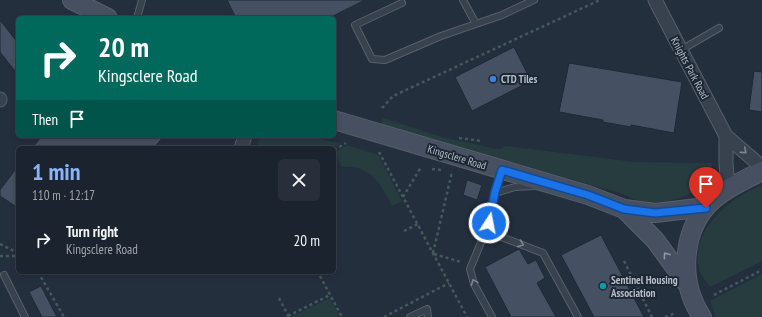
<!DOCTYPE html>
<meta charset="utf-8">
<style>
:root{--surface:#1b232e;--page:#282f3a;--text:#f1f3f6;--muted:#a0a4aa;--line:#39404a;--accent:#8ab4f8}
body{margin:0;font-family:"PT Sans Narrow",sans-serif;background:var(--page);color:var(--text);height:100vh;display:flex;flex-direction:column;font-size:15px;white-space:nowrap}
*{box-sizing:border-box;margin:0}
p{font-size:13px;color:var(--muted)}
.icon{flex:none;width:22px;height:22px;fill:none;stroke:currentColor;stroke-width:2;stroke-linecap:round;stroke-linejoin:round}
.map{position:relative;flex:1;overflow:hidden}
.side{position:absolute;left:16px;top:146px;width:320px;height:128px;display:flex;flex-direction:column;background:var(--surface);border-radius:6px;box-shadow:0 2px 6px #0003,0 0 0 1px var(--line)}
.side>*{flex:none}
.top-card{position:absolute;left:16px;top:16px;width:320px;height:122px;border-radius:6px;box-shadow:0 2px 6px #0003,0 0 0 1px var(--line);background:#00695c;color:#fff;overflow:hidden}
.pin{position:absolute;display:grid;place-items:center;width:34px;height:34px;color:#fff;margin:-41px -17px;border-radius:50% 50% 50% 0;rotate:-45deg;box-shadow:0 0 4px #0007}
.pin .icon{rotate:45deg}
.me{position:absolute;width:44px;margin:-22px;rotate:11deg;stroke-linejoin:round;filter:drop-shadow(0 0 3px #0008)}
.turn{display:flex;align-items:center;gap:14px;height:84px;padding:0 16px;font-size:18px}
.turn .icon{width:52px;height:52px;stroke-width:2.5}
.turn b{display:block;font-size:28px;line-height:34px}
.then{display:flex;align-items:center;height:38px;padding:0 16px;background:#0003;gap:8px;font-size:15px}
.round{display:grid;place-items:center;flex:none;width:42px;height:42px;border-radius:6px;background:var(--page)}
.head{display:flex;align-items:center;justify-content:space-between;height:68px;padding:0 16px}
h1{font-size:24px;font-weight:700;line-height:30px;color:var(--accent)}
ul{padding:0;list-style:none}
li{display:flex;align-items:center;gap:12px;height:52px;padding:0 16px}
li div{flex:1}
li b{display:block;font-size:15px}
li em{font-style:normal}
.map>svg:first-child{display:block}
.green{fill:#263c3f}
.building{fill:#455162;stroke:#1f2835}
.lines{fill:none;stroke-linecap:round;stroke-linejoin:round}
.lane-casing{stroke:#565f6c;stroke-width:8}
.street-casing{stroke:#565f6c;stroke-width:15}
.secondary-casing{stroke:#565f6c;stroke-width:20}
.path{stroke:#44595c;stroke-width:2.5;stroke-dasharray:3 3;stroke-linecap:butt}
.lane{stroke:#38414e;stroke-width:6}
.street{stroke:#38414e;stroke-width:13}
.secondary{stroke:#465061;stroke-width:18}
.oneway{stroke:#7c8592}
.oneway2{stroke:#8e96a5}
.route-casing{stroke:#114b97;stroke-width:10}
.route{stroke:#1a73e8;stroke-width:7}
.shop-dot{fill:#3f7fe0;stroke:#1d2633;stroke-width:1.5}
.culture-dot{fill:#0f9aa8;stroke:#1d2633;stroke-width:1.5}
.labels{text-anchor:middle;dominant-baseline:central;stroke-width:4;stroke-linejoin:round;paint-order:stroke}
.street-label{font-size:11px;fill:#b4bcc9;stroke:#1d2633}
.poi-label{font-size:11px;font-weight:bold;fill:#b4bcc9;stroke:#1d2633;text-anchor:start}
</style>
<div class="map">
<svg width="762" height="317" viewBox="0 0 762 317">
<rect width="100%" height="100%" fill="#242f3e"/>
<path class="green" d="M383 118 442 137 496 149H502L505 146 635 162 712 163C712 169 709 180 705 184 692 196 661 206 644 202 637 200 630 197 623 194L380 125Z
M262 136H311L340 144 332 148H257L258 142Z
M347 145 378 155 402 201 392 206C381 184 370 164 342 167L334 153Z
M762 185V261L710 287C707 282 702 277 700 272 687 233 730 197 762 185Z
M762 274V317H716L710 301Z
M330 298 340 317H291Z"/>
<path class="building" d="M227 0H365L329 18H236Z
M0 20 18 43V75L0 52Z
M514 47 531 81 472 111 455 77Z
M569 63 682 82 674 133 631 125V127L603 122V120L559 112Z
M754 71 762 72V112L749 110Z
M42 136H164L154 148H32Z
M18 166V208L0 196V190Z
M467 180 482 185 477 200 463 195Z
M601 235 644 317H594L561 255Z
M519 249 528 264 536 260 545 278 537 283 556 317H511L485 267Z
M41 286 57 317H42L29 292Z"/>
<g class="lines">
<defs>
<path id="lane" d="M463 0 476 24
M402 3 355 25 372 59 385 60 441 36 502 15 534 0
M137 18 142 0
M681 50 719 28
M495 193 515 187 533 186
M489 223 499 236 543 253 578 317
M4 275 25 317
M410 317 427 309 428 317
M492 317 474 284 470 269 489 223 495 193 501 172"/>
<path id="street" d="M655 0 681 50 726 136 762 167
M0 99V100
M726 136V163L728 189
M241 148 245 136"/>
<path id="secondary" d="M72 0 108 18
M334 120 588 195 624 209 640 211 655 213 706 207
M624 209 655 240 688 285
M702 317C678 281 681 228 714 199 728 187 746 179 762 171"/>
</defs>
<use href="#lane" class="lane-casing"/>
<use href="#street" class="street-casing"/>
<use href="#secondary" class="secondary-casing"/>
<path class="path" d="M382 108 393 96 600 0
M459 138 481 141
M334 150 346 143
M379 152 467 317
M432 169 442 170
M403 197 421 167
M404 231 418 224
M0 244 18 253
M433 253 452 172H451
M434 254 461 262
M0 256H18
M624 261 652 317
M38 272 64 317
M320 276 342 317
M714 295 762 270
M279 298 289 317
M288 316 330 295
M384 317 449 283
M665 317 676 313"/>
<use href="#lane" class="lane"/>
<use href="#street" class="street"/>
<use href="#secondary" class="secondary"/>
</g>
<defs><path id="oneway-chevron" d="M-2-3.5L2.5 0L-2 3.5" fill="none" stroke-width="1.6" stroke-linecap="round" stroke-linejoin="round"/></defs>
<g class="oneway">
<use href="#oneway-chevron" transform="translate(744 151) rotate(41)"/>
<use href="#oneway-chevron" transform="translate(521 244) rotate(21)"/>
<use href="#oneway-chevron" transform="translate(474 282) rotate(-111)"/>
</g>
<use class="oneway2" href="#oneway-chevron" transform="translate(666 255) rotate(-126)"/>
<g class="lines">
<defs>
<path id="route" d="M489 223 495 192 502 170 588 195 624 209 655 213 706 208"/>
</defs>
<use href="#route" class="route-casing"/>
<use href="#route" class="route"/>
</g>
<circle class="shop-dot" cx="493" cy="79" r="4"/>
<circle class="culture-dot" cx="603" cy="286" r="4"/>
<g class="labels">
<g class="street-label">
<text transform="translate(690 68) rotate(62)">Knights Park Road</text>
<text transform="translate(457 157) rotate(17)">Kingsclere Road</text>
</g>
<g class="poi-label">
<text x="501" y="79">CTD Tiles</text>
<text x="611" y="280">Sentinel Housing<tspan x="611" dy="13">Association</tspan></text>
</g>
</g>
</svg>
<div class="pin" style="left:706px;top:208px;background:#d93025"><svg class="icon" aria-label="arrive" viewBox="0 0 24 24"><path d="M6 21V4h12l-3 4 3 4H6"/></svg></div>
<svg class="me" style="left:489px;top:223px" viewBox="-20 -20 40 40"><circle r="17" fill="#1a73e8" stroke="#fff" stroke-width="3"/><path d="M0-11L8 9 0 5-8 9z" fill="#fff"/></svg>
<div class="top-card">
<div class="turn"><svg class="icon" aria-label="right" viewBox="0 0 24 24"><path d="M7 20v-9h11M14 6l5 5-5 5"/></svg><div><b>20 m</b>Kingsclere Road</div></div>
<div class="then">Then<svg class="icon" aria-label="arrive" viewBox="0 0 24 24"><path d="M6 21V4h12l-3 4 3 4H6"/></svg></div>
</div>
<section class="side">
<div class="head"><div><h1>1 min</h1><p>110 m · 12:17</p></div><a class="round"><svg class="icon" aria-label="close" viewBox="0 0 24 24"><path d="M6 6l12 12M18 6L6 18"/></svg></a></div>
<ul>
<li><svg class="icon" aria-label="right" viewBox="0 0 24 24"><path d="M7 20v-9h11M14 6l5 5-5 5"/></svg><div><b>Turn right</b><p>Kingsclere Road</p></div><em>20 m</em></li>
</ul>
</section>
</div>
